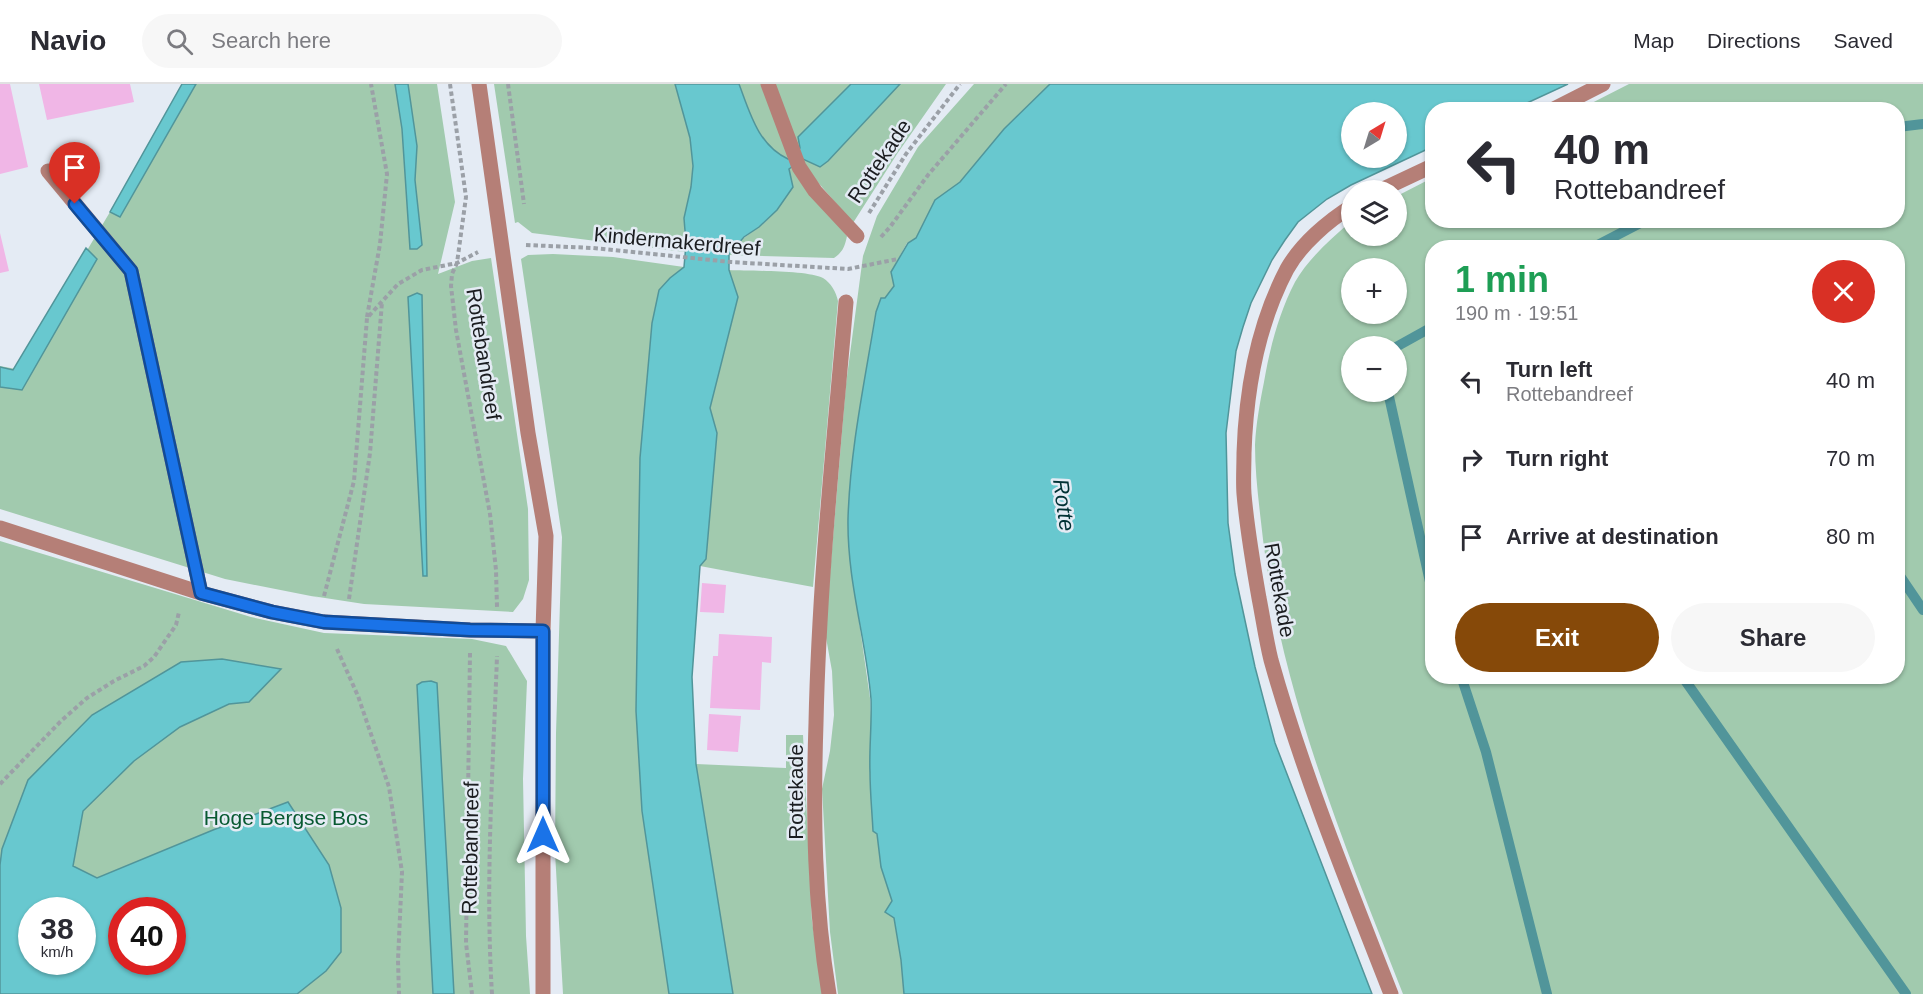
<!DOCTYPE html>
<meta charset="utf-8">
<style>
:root{--surface:#fff;--page:#f7f7f7;--text:#2b2b33;--muted:#7c7c81;--line:#e1e1e2;--accent:#864909}
body{margin:0;font-family:Arial,sans-serif;background:var(--page);color:var(--text);height:100vh;display:flex;flex-direction:column;font-size:22px;white-space:nowrap}
*{box-sizing:border-box;margin:0}
p{font-size:20px;color:var(--muted)}
.icon{flex:none;width:33px;height:33px;fill:none;stroke:currentColor;stroke-width:2;stroke-linecap:round;stroke-linejoin:round}
.map{position:relative;flex:1;overflow:hidden}
.panel{position:absolute;left:1425px;top:156px;width:480px;height:444px;display:flex;flex-direction:column;background:var(--surface);border-radius:24px;box-shadow:0 2px 4px #0004}
.panel>*{flex:none}
.top-card{position:absolute;left:1425px;top:18px;width:480px;height:126px;border-radius:24px;box-shadow:0 2px 4px #0004;background:#fff;color:var(--text);overflow:hidden}
.needle{width:39px;rotate:38deg}
.tools{position:absolute;left:1341px;top:18px;display:grid;gap:12px}
.tools a{display:grid;place-items:center;width:66px;height:66px;border-radius:50%;background:var(--surface);box-shadow:0 2px 4px #0004;font-size:30px}
.speed{position:absolute;left:18px;top:813px;display:flex;gap:12px;font-size:30px;font-weight:700;text-align:center}
.speed>*{display:grid;place-content:center;width:78px;height:78px;border-radius:50%;background:var(--surface);box-shadow:0 2px 4px #0004;line-height:1}
.speed small{font-size:15px;font-weight:400}
.speed .limit{border:9px solid #d22;background:#fff;color:#111}
.pin{position:absolute;display:grid;place-items:center;width:51px;height:51px;color:#fff;margin:-62px -26px;border-radius:50% 50% 50% 0;rotate:-45deg;box-shadow:0 0 6px #0007}
.pin .icon{rotate:45deg}
.me{position:absolute;width:66px;margin:-33px;rotate:0deg;stroke-linejoin:round;filter:drop-shadow(0 0 4px #0008)}
.turn{display:flex;align-items:center;gap:21px;height:126px;padding:0 30px;font-size:27px}
.turn .icon{width:78px;height:78px;stroke-width:2.5}
.turn b{display:block;font-size:42px;line-height:51px}
.round{display:grid;place-items:center;flex:none;width:63px;height:63px;border-radius:32px;background:var(--page)}
.headline{display:flex;align-items:center;justify-content:space-between;height:102px;padding:0 30px}
h1{font-size:36px;font-weight:600;line-height:45px;color:#1e9e55}
.primary-button{display:flex;gap:12px;margin-top:auto;padding:12px 30px}
.primary-button a{flex:1;height:69px;border-radius:36px;background:var(--accent);color:#fff;font-size:24px;font-weight:600;line-height:69px;text-align:center}
.primary-button a+a{background:var(--page);color:var(--text)}
ul{padding:0;list-style:none}
li{display:flex;align-items:center;gap:18px;height:78px;padding:0 30px}
li div{flex:1}
li b{display:block;font-size:22px}
li em{font-style:normal}
header{display:flex;align-items:center;gap:36px;box-sizing:border-box;height:84px;padding:0 30px;background:var(--surface);border-bottom:2px solid var(--line)}
header strong{font-size:28px}
nav{display:flex;gap:33px;margin-inline-start:auto;font-size:21px}
.search{width:420px;height:54px;background:var(--page);display:flex;align-items:center;gap:15px;box-sizing:border-box;padding:0 21px;border-radius:33px;color:var(--muted);font-size:22px}
.map>svg:first-child{display:block}
.green{fill:#a1caae;fill-rule:evenodd}
.water{fill:#68c8cf;stroke:#51959a;stroke-width:1.5;fill-rule:evenodd}
.lines{fill:none;stroke-linecap:round;stroke-linejoin:round}
.stream{stroke:#51959a;stroke-width:10}
.building{fill:#f0b6e6}
.path{stroke:#9ba0a7;stroke-width:4;stroke-dasharray:4.5 3;stroke-linecap:butt}
.minor{stroke:#b57f77;stroke-width:15}
.route-casing{stroke:#114b97;stroke-width:15}
.route{stroke:#1a73e8;stroke-width:10}
.labels{text-anchor:middle;dominant-baseline:central;stroke-width:5;stroke-linejoin:round;paint-order:stroke}
.street-label{font-size:21px;fill:#1b1d20;stroke:#e4ebf4}
.park-label{font-size:21px;fill:#075931;stroke:#e4ebf4}
.water-label{font-size:22px;font-style:italic;fill:#003134;stroke:#e4ebf4}
</style>
<header>
<strong>Navio</strong>
<div class="search"><svg class="icon" aria-label="search" viewBox="0 0 24 24"><circle cx="10" cy="10" r="6"/><path d="M15 15l6 6"/></svg>Search here</div>
<nav><a>Map</a><a>Directions</a><a>Saved</a></nav>
</header>
<div class="map">
<svg width="1923" height="910" viewBox="0 0 1923 910">
<rect width="100%" height="100%" fill="#e4ebf4"/>
<path class="green" d="M196 0H437L455 118 438 190 472 177 491 174 528 425 529 496 523 515 513 528 364 520 312 512 321 514 225 495 0 425V282L16 285 110 128 120 133Z
M494 0H675L690 54 693 82 691 103 684 134 685 168 532 149 518 138 515 139Z
M739 0H851L798 53 800 64 788 75C758 61 750 29 739 0Z
M900 0H946L897 70 853 139 809 88 803 75 820 82 828 77Z
M974 0H1050L1004 45 960 98 935 116 916 154 907 159 891 188 894 202 876 228 854 362 848 433 849 467 870 614 872 653 870 686 873 747 877 750 881 783 892 817 901 876 904 910H838L830 848 822 705 830 667 834 631 832 587 825 548 846 300 863 172 877 132 918 63Z
M1629 0H1923V910H1403C1343 757 1278 602 1261 438 1258 412 1255 386 1255 361 1256 340 1260 318 1264 298 1270 263 1279 229 1295 198 1308 175 1330 156 1350 138L1351 137 1352 152H1396L1397 112 1432 94V136H1898V26L1580 25ZM1432 164H1898V592H1432ZM1352 184H1396V230H1352ZM1352 262H1396V308H1352Z
M792 83 847 152C845 162 843 168 834 174L729 171C736 158 748 151 759 143 773 133 783 117 793 103L789 85Z
M553 170 613 173 684 183 670 194 659 206 652 239 640 374 636 627 642 727 669 910H563L555 768 556 649 562 453 521 175 528 171Z
M729 186C749 187 807 186 823 194 831 199 836 208 838 217L813 503 700 482 706 475 717 349 710 324 738 213Z
M0 457 251 533 324 549 472 555 506 562 527 597 523 695 526 852 530 910H454L451 861 444 910H0ZM32 826H82V878H32ZM122 826H172V878H122Z
M786 651H803L812 837 823 910H733L696 680 786 684Z"/>
<path class="water" d="M182 0H196L120 133 110 128Z
M395 0H408L417 62 415 96 422 161 417 165H410L402 45Z
M675 0H739C750 29 758 61 788 75L800 64 798 53 851 0H900L828 77 820 83 803 75 789 85 793 103 777 126 759 143 744 153 729 170V186L738 213 710 324 717 349 706 475 700 482 692 593 696 680 733 910H669L642 727 636 627 640 374 652 239 659 206 670 194 684 183 686 160 684 134 691 103 693 82 690 54Z
M1050 0H1568L1514 25 1432 26V63L1351 101 1327 115 1298 138 1285 156 1272 176 1251 219 1243 243 1236 267 1226 349 1228 439 1235 490 1255 583 1275 659 1372 910H904L901 876 894 834 885 828 892 817 881 783 877 750 873 747C872 727 870 708 870 688 869 664 872 640 871 615 866 554 847 498 848 435 850 365 865 296 876 228L881 214H885L894 202 891 188 908 159 916 154 935 116 960 98 1004 45ZM1396 28V74H1352V28Z
M86 164 97 175 22 306 0 303V283L13 286Z
M417 209 422 211 427 492H423L408 213Z
M222 575 281 585 249 618 229 620 180 643 134 677 83 727 73 782 97 794 213 746 288 718 329 781 341 824V868L326 887 297 910H0V781L2 765 28 696 92 631 181 578ZM82 826V878H32V826ZM172 826V878H122V826Z
M431 597 437 599 454 910H433L417 601 422 598Z"/>
<g class="lines">
<path class="stream" d="M1898 43 1923 40
M1592 164 1646 136
M1396 263 1432 243
M1388 308 1432 507
M1898 489 1923 526
M1461 592 1486 668 1547 910
M1682 592 1906 910"/>
</g>
<path class="building" d="M0 0H10L28 83 0 90Z
M39 0H130L134 18 47 36Z
M0 149 9 187 0 189Z
M702 499 726 501 724 529 700 528Z
M719 550 772 553 771 579 762 578 760 626 710 624 713 572H718Z
M709 630 741 632 738 668 707 666Z"/>
<g class="lines">
<path class="path" d="M450 0 466 113 457 179 452 190 451 202 456 246 490 430 496 486 497 523
M508 0 524 120
M869 129 906 70 960 0
M881 153 890 143 928 91 1006 0
M526 161 593 164 731 178 848 185 898 175
M367 233 380 160 387 90 371 0
M324 512 354 397 367 234 398 200 422 186 457 179 478 168
M349 515 370 369 382 218
M337 565 358 612 389 703 402 788 398 876 399 910
M470 569 466 859 472 910
M0 700 62 636 87 614 114 597 144 582 154 573 176 541 179 528
M492 910C485 797 493 685 497 572"/>
<path class="minor" d="M479 0 528 349 546 452 543 547V910
M768 0 799 83 815 107 857 152
M1552 26 1603 0
M48 87 131 187 201 509
M1381 106 1432 82
M1352 122C1328 137 1301 160 1287 185 1257 242 1246 306 1244 369 1244 383 1243 397 1244 410 1247 445 1253 480 1259 514 1263 534 1266 556 1271 576 1303 690 1348 800 1391 910
M0 444 201 509 272 528 324 538 470 546 543 547
M829 910C814 821 813 729 816 639 819 498 834 358 846 218"/>
</g>
<g class="lines">
<defs>
<path id="route" d="M75 120 131 187 201 509 272 528 324 538 470 546 543 547V751"/>
</defs>
<use href="#route" class="route-casing"/>
<use href="#route" class="route"/>
</g>
<g class="labels">
<g class="street-label">
<text transform="translate(879 77) rotate(-56)">Rottekade</text>
<text transform="translate(677 157) rotate(5)">Kindermakerdreef</text>
<text transform="translate(484 270) rotate(81)">Rottebandreef</text>
<text transform="translate(1280 506) rotate(80)">Rottekade</text>
<text transform="translate(795 708) rotate(-90)">Rottekade</text>
<text transform="translate(470 764) rotate(-89)">Rottebandreef</text>
</g>
<g class="park-label">
<text x="286" y="733">Hoge Bergse Bos</text>
</g>
<g class="water-label">
<text transform="translate(1064 421) rotate(82)">Rotte</text>
</g>
</g>
</svg>
<div class="tools">
<a><svg class="needle" viewBox="-14 -14 28 28"><path d="M0-13l5 13h-10z" fill="#e53935"/><path d="M0 13l5-13h-10z" fill="#7c7c81"/></svg></a>
<a><svg class="icon" aria-label="layers" viewBox="0 0 24 24"><path d="M12 4l9 5-9 5-9-5zM3 14l9 5 9-5"/></svg></a>
<a>+</a>
<a>−</a>
</div>
<div class="speed"><div>38<small>km/h</small></div><div class="limit">40</div></div>
<div class="pin" style="left:75px;top:120px;background:#d93025"><svg class="icon" aria-label="arrive" viewBox="0 0 24 24"><path d="M6 21V4h12l-3 4 3 4H6"/></svg></div>
<svg class="me" style="left:543px;top:751px" viewBox="-20 -20 40 40"><path d="M0-17L14 15 0 8-14 15z" fill="#1a73e8" stroke="#fff" stroke-width="4"/></svg>
<div class="top-card">
<div class="turn"><svg class="icon" aria-label="left" viewBox="0 0 24 24"><path d="M17 20v-9H6M10 6l-5 5 5 5"/></svg><div><b>40 m</b>Rottebandreef</div></div>
</div>
<section class="panel">
<div class="headline"><div><h1>1 min</h1><p>190 m · 19:51</p></div><a class="round" style="background:#d93025;color:#fff"><svg class="icon" aria-label="close" viewBox="0 0 24 24"><path d="M6 6l12 12M18 6L6 18"/></svg></a></div>
<ul>
<li><svg class="icon" aria-label="left" viewBox="0 0 24 24"><path d="M17 20v-9H6M10 6l-5 5 5 5"/></svg><div><b>Turn left</b><p>Rottebandreef</p></div><em>40 m</em></li>
<li><svg class="icon" aria-label="right" viewBox="0 0 24 24"><path d="M7 20v-9h11M14 6l5 5-5 5"/></svg><div><b>Turn right</b></div><em>70 m</em></li>
<li><svg class="icon" aria-label="arrive" viewBox="0 0 24 24"><path d="M6 21V4h12l-3 4 3 4H6"/></svg><div><b>Arrive at destination</b></div><em>80 m</em></li>
</ul>
<div class="primary-button"><a>Exit</a><a>Share</a></div>
</section>
</div>
